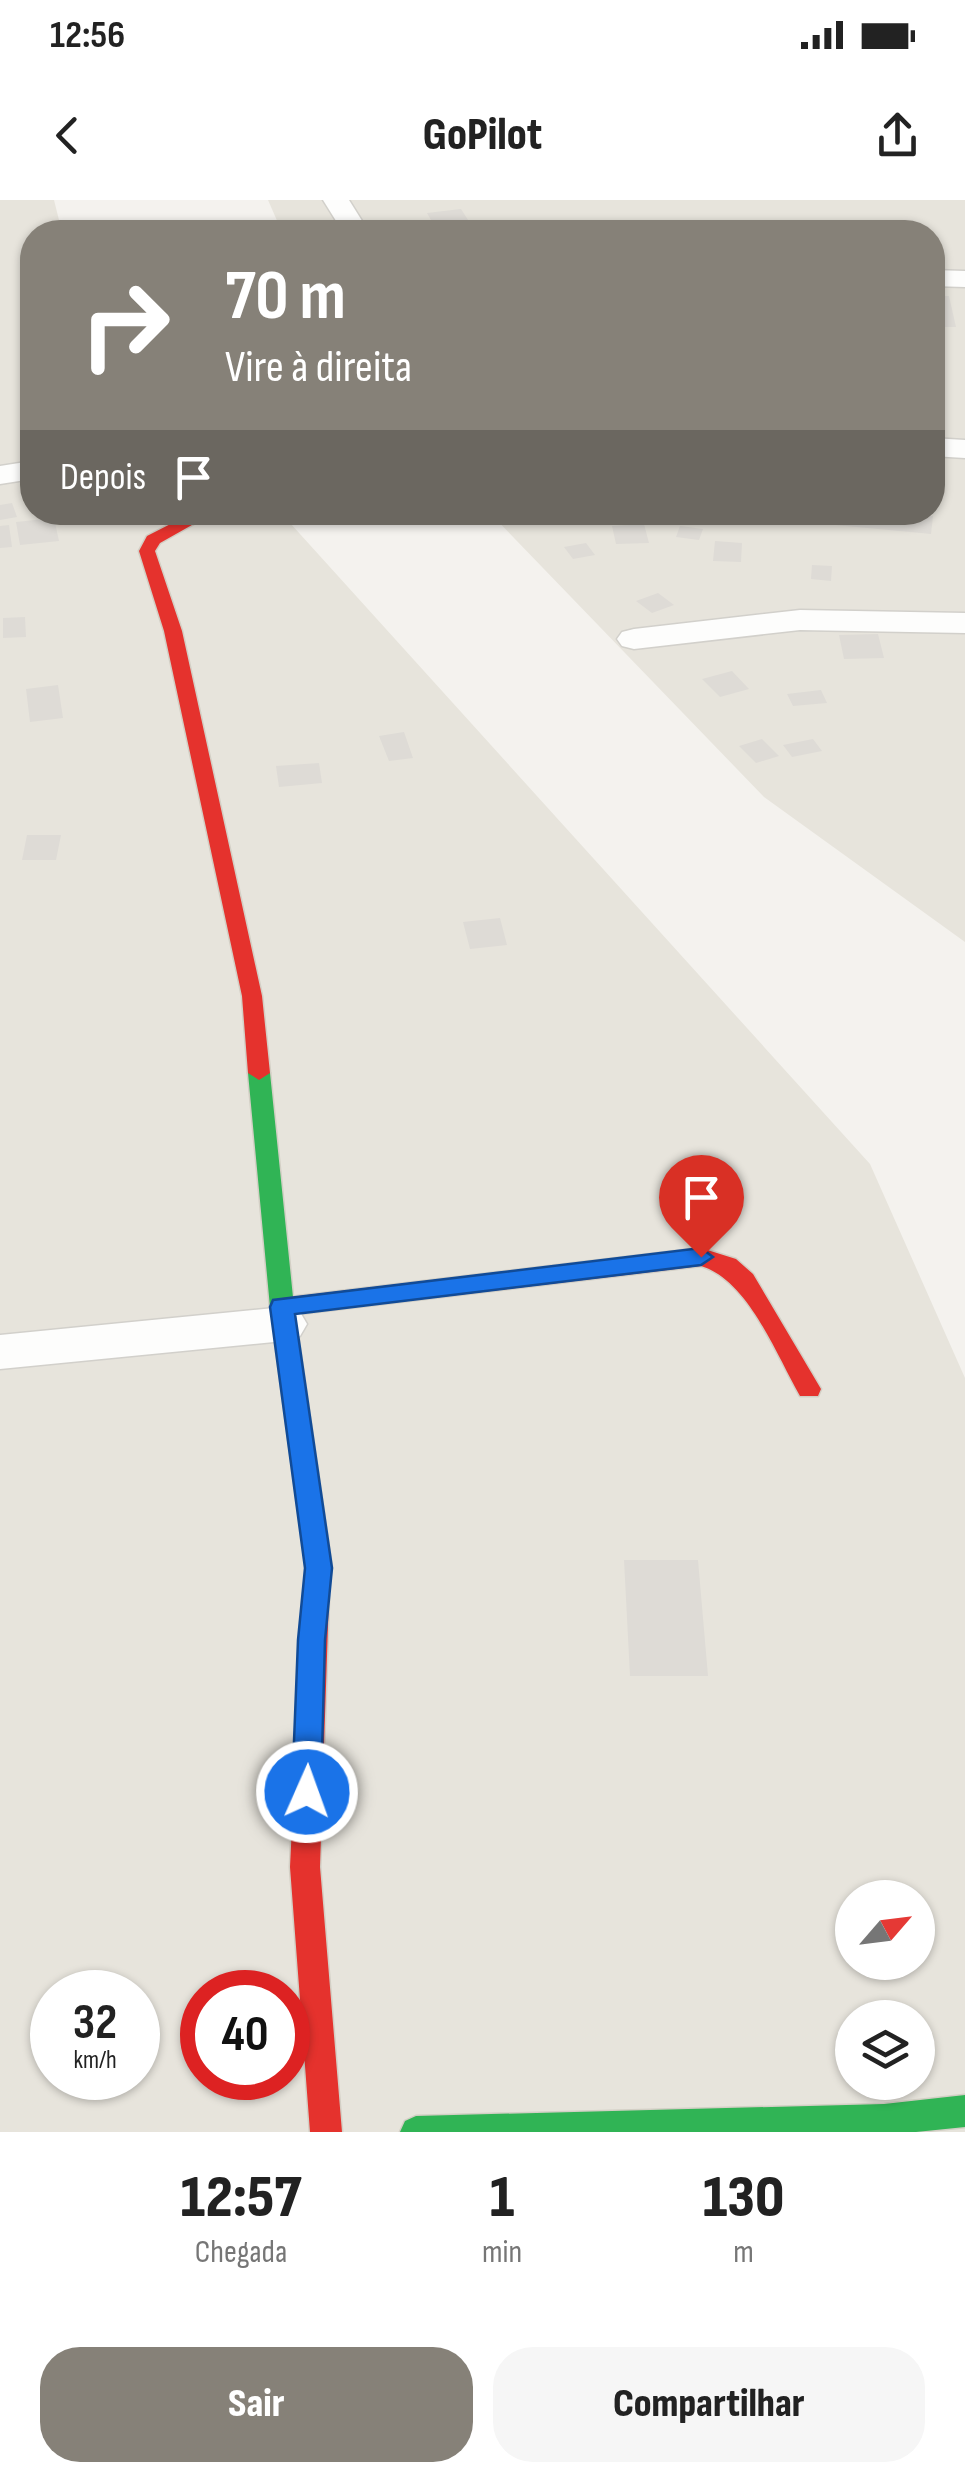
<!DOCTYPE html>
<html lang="pt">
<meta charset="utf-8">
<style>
:root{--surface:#fff;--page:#f6f6f6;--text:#222;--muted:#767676;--accent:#868178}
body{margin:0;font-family:"Sofia Sans Condensed",sans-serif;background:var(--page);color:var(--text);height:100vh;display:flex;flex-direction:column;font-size:38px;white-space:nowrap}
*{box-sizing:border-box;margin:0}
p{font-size:32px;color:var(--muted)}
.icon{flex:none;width:55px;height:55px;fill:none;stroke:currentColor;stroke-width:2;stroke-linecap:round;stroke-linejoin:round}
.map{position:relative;height:1932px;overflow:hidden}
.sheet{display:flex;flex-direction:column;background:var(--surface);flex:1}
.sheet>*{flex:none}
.hud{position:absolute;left:20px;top:20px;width:925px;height:305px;border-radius:40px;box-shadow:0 2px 8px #0004;background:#868178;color:#fff;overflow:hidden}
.needle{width:65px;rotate:62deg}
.tools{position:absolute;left:835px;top:1680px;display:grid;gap:20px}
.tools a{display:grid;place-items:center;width:100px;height:100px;border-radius:50%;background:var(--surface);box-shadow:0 2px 8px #0004;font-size:50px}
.speed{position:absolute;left:30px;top:1770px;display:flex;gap:20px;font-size:50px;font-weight:700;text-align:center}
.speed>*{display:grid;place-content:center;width:130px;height:130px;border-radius:50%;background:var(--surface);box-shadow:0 2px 8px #0004;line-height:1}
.speed small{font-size:25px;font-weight:400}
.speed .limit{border:15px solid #d22;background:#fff;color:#111}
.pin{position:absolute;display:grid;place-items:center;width:85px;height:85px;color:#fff;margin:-102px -42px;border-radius:50% 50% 50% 0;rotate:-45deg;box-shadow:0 0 10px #0007}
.pin .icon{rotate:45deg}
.me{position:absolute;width:110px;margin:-55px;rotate:2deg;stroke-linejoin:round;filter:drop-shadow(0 0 8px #0008)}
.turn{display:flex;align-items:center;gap:35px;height:210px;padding:0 40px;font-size:45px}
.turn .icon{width:130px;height:130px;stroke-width:2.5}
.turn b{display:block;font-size:70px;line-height:85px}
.then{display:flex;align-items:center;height:95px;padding:0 40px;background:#0003;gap:20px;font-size:38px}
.eta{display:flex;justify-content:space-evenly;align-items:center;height:170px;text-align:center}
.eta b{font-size:60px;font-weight:800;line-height:70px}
.primary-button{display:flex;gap:20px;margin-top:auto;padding:20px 40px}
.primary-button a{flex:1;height:115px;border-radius:40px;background:var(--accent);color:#fff;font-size:40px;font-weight:800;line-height:115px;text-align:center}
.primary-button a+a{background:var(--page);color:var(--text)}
.status{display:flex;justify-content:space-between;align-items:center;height:70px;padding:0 50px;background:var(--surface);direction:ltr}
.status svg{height:28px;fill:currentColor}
header{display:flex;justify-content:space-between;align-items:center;height:130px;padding:0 40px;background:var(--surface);font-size:45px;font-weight:800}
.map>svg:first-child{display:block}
.residential{fill:#e7e4dc;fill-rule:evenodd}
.building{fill:#dedbd6}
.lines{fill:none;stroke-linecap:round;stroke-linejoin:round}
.street-casing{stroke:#d2d0cb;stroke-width:3}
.fast-casing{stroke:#d3cfc5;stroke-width:3}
.jam-casing{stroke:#d3cfc5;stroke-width:3}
.street{fill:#fdfdfc;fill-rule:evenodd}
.fast{fill:#30b455;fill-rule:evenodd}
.jam{fill:#e5322d;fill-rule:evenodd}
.route{fill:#1a73e8;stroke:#114b97;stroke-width:2.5}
</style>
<div class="status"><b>12:56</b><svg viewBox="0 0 49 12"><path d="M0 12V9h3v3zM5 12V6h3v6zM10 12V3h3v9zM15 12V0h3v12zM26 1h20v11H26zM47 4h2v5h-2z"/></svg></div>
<header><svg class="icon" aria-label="back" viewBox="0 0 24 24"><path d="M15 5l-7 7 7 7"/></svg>GoPilot<svg class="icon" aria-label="share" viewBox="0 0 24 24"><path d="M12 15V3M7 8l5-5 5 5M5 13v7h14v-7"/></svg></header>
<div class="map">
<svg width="965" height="1932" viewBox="0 0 965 1932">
<rect width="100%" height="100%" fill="#f4f2ee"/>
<path class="residential" d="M0 0H54L62 32H32V312L281 313 870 964 965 1178V1932H0ZM852 1698H918V1762H852ZM52 1792H138V1878H52ZM202 1792H288V1878H202ZM852 1818H918V1882H852Z
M268 0H965V742L764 597 490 313 932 312V32H282Z"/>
<path class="building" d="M461 9 470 23 435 27 427 13Z
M932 96H949L956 127H932Z
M12 303 17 317 0 320V305Z
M827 312 933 316 931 334 825 324Z
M54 318 59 341 20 345 16 322Z
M644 324 649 343 616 344 612 326Z
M9 325 12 347 0 348V326Z
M680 326 703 329 699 340 676 337Z
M715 341 742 343 741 362 713 361Z
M586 343 595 355 573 359 564 347Z
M812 365 832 366 831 381 811 379Z
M658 393 674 405 652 413 636 401Z
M25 417 26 437 3 438V418Z
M878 434 884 458 844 459 839 435Z
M732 471 749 489 720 497 702 479Z
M58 485 63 518 30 522 26 489Z
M821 490 827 503 793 506 787 494Z
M404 532 413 558 389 561 379 536Z
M762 539 779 556 756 563 739 546Z
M813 539 822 551 792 557 783 545Z
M319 563 322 583 279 587 276 566Z
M27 635H61L56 660H22Z
M500 718 507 745 470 749 463 722Z
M624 1360H698L708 1476H630Z"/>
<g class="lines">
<defs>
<path id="street" d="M323 0H349L369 32H343Z
M932 70 965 71V87L932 86Z
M932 238 965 240V258L932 256Z
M32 261V279L0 284V266Z
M800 410 965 413V433L800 430 634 449 622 446 617 439 622 432 634 429Z
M284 1107 300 1112 307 1124 300 1136 284 1141 0 1169V1135Z"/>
<path id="fast" d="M259 866 270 873 294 1107 332 1368 325 1404 316 1407 307 1404 303 1396 306 1368 270 1107 248 873Z
M965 1895V1927L916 1932H400L405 1921 416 1916 884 1904Z"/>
<path id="jam" d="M194 312H215L160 343 155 351 182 431 262 796 270 873 259 880 248 873 242 796 164 431 139 351 147 336Z
M701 1048 736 1059 753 1074 821 1189 818 1196H800C776 1154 748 1080 701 1066L282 1116 274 1113 270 1107 274 1101 282 1098Z
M316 1385 325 1388 329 1396 320 1667 342 1932H310L290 1667 303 1396 307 1388Z"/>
</defs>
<use href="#street" class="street-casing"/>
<use href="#fast" class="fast-casing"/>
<use href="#jam" class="jam-casing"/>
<use href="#street" class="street"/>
<use href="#fast" class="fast"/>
<use href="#jam" class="jam"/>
</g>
<path class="route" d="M701 1048 713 1057 701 1065 295 1114 332 1368 325 1440 321 1592 317 1601 307 1604 297 1601 292 1592 298 1440 305 1368 270 1107 273 1100Z"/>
</svg>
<div class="tools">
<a><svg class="needle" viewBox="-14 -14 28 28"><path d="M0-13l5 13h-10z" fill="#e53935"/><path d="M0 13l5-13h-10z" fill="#767676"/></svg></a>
<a><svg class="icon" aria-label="layers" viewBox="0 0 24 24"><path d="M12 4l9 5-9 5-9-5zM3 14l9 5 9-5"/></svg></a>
</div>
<div class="speed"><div>32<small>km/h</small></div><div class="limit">40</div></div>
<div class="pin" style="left:701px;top:1057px;background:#d93025"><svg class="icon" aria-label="arrive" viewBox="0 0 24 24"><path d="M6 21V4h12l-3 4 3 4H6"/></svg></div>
<svg class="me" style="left:307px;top:1592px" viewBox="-20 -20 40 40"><circle r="17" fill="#1a73e8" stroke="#fff" stroke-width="3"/><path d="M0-11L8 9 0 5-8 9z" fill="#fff"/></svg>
<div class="hud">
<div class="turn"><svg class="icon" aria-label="right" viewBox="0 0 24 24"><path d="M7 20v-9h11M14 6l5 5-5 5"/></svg><div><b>70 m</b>Vire à direita</div></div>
<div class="then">Depois<svg class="icon" aria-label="arrive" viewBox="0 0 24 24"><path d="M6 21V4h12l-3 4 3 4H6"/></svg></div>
</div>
</div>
<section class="sheet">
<div class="eta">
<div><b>12:57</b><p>Chegada</p></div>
<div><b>1</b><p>min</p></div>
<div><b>130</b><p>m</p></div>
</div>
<div class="primary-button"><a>Sair</a><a>Compartilhar</a></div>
</section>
